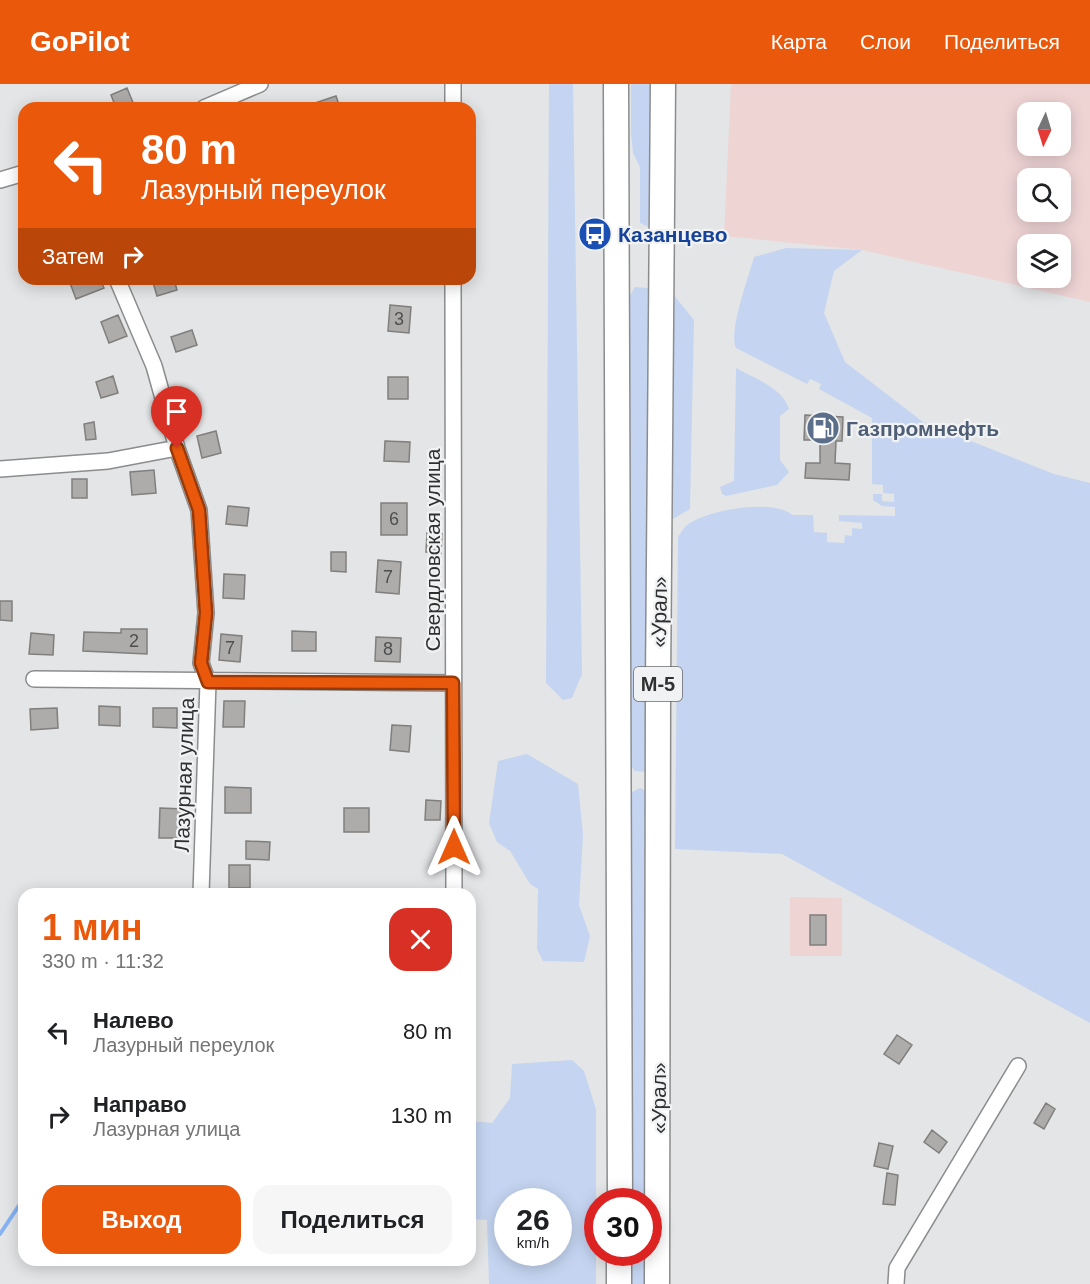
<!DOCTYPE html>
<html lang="ru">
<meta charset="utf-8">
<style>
:root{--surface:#fff;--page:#f6f6f6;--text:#202124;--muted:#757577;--accent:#ea580c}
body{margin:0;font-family:Helvetica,sans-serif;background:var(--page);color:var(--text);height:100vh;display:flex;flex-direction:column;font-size:22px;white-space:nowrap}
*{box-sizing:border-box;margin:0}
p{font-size:20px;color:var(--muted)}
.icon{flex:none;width:33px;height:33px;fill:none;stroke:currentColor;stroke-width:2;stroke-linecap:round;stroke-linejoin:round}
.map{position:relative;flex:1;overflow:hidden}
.drawer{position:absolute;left:18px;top:804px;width:458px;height:378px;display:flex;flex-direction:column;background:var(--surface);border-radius:18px;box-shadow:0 3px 15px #0003}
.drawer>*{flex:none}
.guide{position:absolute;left:18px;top:18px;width:458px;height:183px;border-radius:18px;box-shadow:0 3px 15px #0003;background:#ea580c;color:#fff;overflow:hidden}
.needle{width:39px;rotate:184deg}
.controls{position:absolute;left:1017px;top:18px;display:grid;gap:12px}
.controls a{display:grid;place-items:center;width:54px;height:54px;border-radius:12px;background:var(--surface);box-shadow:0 3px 15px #0003;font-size:30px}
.speed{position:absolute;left:494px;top:1104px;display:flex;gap:12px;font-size:30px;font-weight:700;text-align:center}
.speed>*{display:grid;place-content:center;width:78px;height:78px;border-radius:50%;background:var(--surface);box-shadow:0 3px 15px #0003;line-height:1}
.speed small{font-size:15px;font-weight:400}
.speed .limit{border:9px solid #d22;background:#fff;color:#111}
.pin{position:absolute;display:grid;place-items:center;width:51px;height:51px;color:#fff;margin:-62px -26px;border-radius:50% 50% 50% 0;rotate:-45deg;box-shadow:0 0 6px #0007}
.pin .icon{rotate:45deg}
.me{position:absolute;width:66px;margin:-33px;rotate:0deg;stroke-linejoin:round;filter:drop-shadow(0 0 4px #0008)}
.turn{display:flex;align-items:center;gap:21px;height:126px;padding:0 24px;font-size:27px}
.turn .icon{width:78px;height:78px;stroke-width:2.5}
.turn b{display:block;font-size:42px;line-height:51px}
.then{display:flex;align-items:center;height:57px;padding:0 24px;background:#0003;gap:12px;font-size:22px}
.round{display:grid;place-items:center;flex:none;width:63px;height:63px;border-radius:18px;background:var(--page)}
.head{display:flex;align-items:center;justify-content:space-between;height:102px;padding:0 24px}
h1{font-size:36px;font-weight:600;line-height:45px;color:var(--accent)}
.cta{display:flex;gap:12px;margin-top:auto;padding:12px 24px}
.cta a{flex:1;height:69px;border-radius:18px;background:var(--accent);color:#fff;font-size:24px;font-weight:600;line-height:69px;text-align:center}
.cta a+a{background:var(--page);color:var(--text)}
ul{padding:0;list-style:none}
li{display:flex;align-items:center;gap:18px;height:84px;padding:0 24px}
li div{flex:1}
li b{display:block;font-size:22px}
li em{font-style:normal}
header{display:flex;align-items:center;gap:36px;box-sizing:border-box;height:84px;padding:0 30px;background:var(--accent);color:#fff}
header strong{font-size:28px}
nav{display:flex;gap:33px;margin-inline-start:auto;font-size:21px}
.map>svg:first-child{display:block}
.industrial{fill:#efd4d4;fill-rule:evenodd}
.green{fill:#c5d5f1;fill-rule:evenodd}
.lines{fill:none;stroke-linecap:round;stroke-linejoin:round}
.stream{stroke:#85b3f5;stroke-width:4}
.building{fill:#adacab;stroke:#807f7d;stroke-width:1.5}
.street-casing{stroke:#8b8c8d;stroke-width:18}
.primary-casing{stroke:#8b8c8d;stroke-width:27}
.street{stroke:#fff;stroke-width:15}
.primary{stroke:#fff;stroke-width:24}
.route-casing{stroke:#983908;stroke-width:15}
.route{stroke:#ea580c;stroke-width:10}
.labels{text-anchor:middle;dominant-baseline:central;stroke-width:4.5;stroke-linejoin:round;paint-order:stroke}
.number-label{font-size:18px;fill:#4e4f4f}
.shield{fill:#f1f2f4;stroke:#696a6b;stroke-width:1.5}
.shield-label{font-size:20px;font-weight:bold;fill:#2f3030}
.transit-label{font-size:21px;font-weight:bold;fill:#164399;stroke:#f1f2f4;text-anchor:start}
.service-label{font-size:21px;font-weight:bold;fill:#4e5e75;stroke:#f1f2f4;text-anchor:start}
.street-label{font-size:21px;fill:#2f3030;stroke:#f1f2f4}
</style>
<header>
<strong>GoPilot</strong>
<nav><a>Карта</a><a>Слои</a><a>Поделиться</a></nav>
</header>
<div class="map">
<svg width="1090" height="1200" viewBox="0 0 1090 1200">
<rect width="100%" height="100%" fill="#e4e5e6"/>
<path class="industrial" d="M731 0H1090V218L862 166 724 152ZM1028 28H1060V62H1028ZM1028 94H1060V128H1028ZM1028 160H1060V194H1028Z
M790 813 842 814V872H790Z"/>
<path class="green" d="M549 0H573L582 590 572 614 563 616 546 599Z
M631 0H650L652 139 648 143 640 139V83L633 69 631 49Z
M786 164 862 166 834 187 824 229 845 278 923 338 1054 390 1090 399V939L782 770 675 765 678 453C680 450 683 445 686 442 704 426 775 414 792 431H813L814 448 827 449V458L844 459 845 451 852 452V444L862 445V439L839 437V431L895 432V423L882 422 873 416V410H882V417L894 418V410L883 409V401L872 400V334L819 305 821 300 810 295 807 300 736 264C728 248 749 192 754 173Z
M635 203 648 204 652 212 651 679 646 688 635 687 629 680V213Z
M673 210 694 236 690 425 673 435Z
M736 284C754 294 783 304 789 325L780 332V376L789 388 777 401 726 412 722 410 720 403 734 397Z
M527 670 578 700 583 751 579 821 590 852 584 878 543 877 537 865 538 805 530 800 510 767 497 758 489 739 498 677Z
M640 704 649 708V1200H627L628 1169 648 1168V1118L628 1117 630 720 632 708Z
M572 976 584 987 596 1025V1200H489L487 1136 470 1135V1037L492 1039 510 1014 512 980ZM507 1118H558V1168H507Z"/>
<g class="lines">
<path class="stream" d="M0 1150 24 1114"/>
</g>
<path class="building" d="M127 4 134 21 116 24 111 11Z
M336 12 340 24H306V22Z
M81 195H100L104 204 76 215 70 199Z
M152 195H174L177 206 157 212Z
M390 221 411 223 409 249 388 247Z
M118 231 127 252 109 259 101 238Z
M192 246 197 261 176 268 171 253Z
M113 292 118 309 101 314 96 298Z
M388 293H408V315H388Z
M805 331 843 333 842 357H836L835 379 850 380 849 396 805 394 806 379H820V356H804Z
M94 338 96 355 86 356 84 340Z
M216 347 221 369 202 374 197 352Z
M385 357 410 358 409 378 384 377Z
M154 386 156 409 132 411 130 388Z
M72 395H87V414H72Z
M381 419H407V451H381Z
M228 422 249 424 247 442 226 440Z
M427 449 442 450 441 469 426 468Z
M331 468H346V488L331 487Z
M378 476 401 478 399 510 376 508Z
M224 490 245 491 244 515 223 514Z
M0 517H12V537L0 536Z
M121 545H147V570L83 567 84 548 121 549Z
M292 547 316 548V567H292Z
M31 549 54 551 53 571 29 570Z
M221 550 242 552 240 578 219 576Z
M376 553 401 554 400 578 375 577Z
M224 617H245L244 643H223Z
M99 622 120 623V642L99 641Z
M57 624 58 644 31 646 30 625Z
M153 624H177V644L153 643Z
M392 641 411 642 409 668 390 666Z
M225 703 251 704V729H225Z
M426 716 441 717 440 736H425Z
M160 724 184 725V754H159Z
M344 724H369V748H344Z
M246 757 270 758 269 776 246 775Z
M229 781H250V804H229Z
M810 831H826V861H810Z
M897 951 912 961 899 980 884 970Z
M1046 1019 1055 1025 1044 1045 1034 1039Z
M932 1046 947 1058 939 1069 924 1058Z
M879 1059 893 1062 888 1085 874 1082Z
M887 1089 898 1091 895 1121 883 1120Z"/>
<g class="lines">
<defs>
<path id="street" d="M204 24 260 0
M453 24V0
M0 96 24 89
M117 195 154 282 177 364 199 426 206 529 201 579 208 598 201 810
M453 195 454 810
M0 385 108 377 177 364
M34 595 453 599
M896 1200 897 1184 1018 982"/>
<path id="primary" d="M616 0 620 1118
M619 1200V1168
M657 1200 658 598 663 0"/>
</defs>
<use href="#street" class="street-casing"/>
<use href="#primary" class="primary-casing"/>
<use href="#street" class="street"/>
<use href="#primary" class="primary"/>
</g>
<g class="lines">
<defs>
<path id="route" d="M177 364 199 426 206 529 201 579 208 598 453 599 454 763"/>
</defs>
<use href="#route" class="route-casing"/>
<use href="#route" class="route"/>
</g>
<defs>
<symbol id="bus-disc" viewBox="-11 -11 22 22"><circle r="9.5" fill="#1a4fb4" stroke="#f1f2f4"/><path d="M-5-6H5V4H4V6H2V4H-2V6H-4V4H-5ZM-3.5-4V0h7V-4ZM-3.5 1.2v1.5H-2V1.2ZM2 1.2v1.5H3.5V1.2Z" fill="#fff"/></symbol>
<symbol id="fuel-disc" viewBox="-11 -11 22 22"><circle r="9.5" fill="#5c6f8a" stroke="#f1f2f4"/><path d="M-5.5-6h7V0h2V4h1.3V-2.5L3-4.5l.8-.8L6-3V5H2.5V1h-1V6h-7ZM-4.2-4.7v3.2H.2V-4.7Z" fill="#fff"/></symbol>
</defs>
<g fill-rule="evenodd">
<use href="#bus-disc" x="576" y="131" width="38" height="38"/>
<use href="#fuel-disc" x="804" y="325" width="38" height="38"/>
</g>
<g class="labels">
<g class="number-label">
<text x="399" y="235">3</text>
<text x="394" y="435">6</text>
<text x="388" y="493">7</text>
<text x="134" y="557">2</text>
<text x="230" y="564">7</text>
<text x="388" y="565">8</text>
</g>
<rect class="shield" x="634" y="583" width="48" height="34" rx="4.5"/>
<g class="shield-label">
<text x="658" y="600">М-5</text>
</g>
<g class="transit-label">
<text x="618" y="150">Казанцево</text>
</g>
<g class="service-label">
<text x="846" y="344">Газпромнефть</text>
</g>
<g class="street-label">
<text transform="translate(432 466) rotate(-90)">Свердловская улица</text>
<text transform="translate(659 528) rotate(-89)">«Урал»</text>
<text transform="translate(184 691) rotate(-88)">Лазурная улица</text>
<text transform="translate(658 1014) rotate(-90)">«Урал»</text>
</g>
</g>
</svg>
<div class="controls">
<a><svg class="needle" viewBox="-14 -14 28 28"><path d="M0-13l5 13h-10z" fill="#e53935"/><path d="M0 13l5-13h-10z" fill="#757577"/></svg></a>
<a><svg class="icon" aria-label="search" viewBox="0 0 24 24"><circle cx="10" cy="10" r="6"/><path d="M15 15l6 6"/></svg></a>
<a><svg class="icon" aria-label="layers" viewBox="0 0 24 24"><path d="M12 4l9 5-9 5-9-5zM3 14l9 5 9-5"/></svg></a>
</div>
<div class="speed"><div>26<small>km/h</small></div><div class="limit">30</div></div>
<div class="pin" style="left:177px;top:364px;background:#d93025"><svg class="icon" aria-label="arrive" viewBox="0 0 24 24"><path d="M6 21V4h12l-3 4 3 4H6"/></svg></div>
<svg class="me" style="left:454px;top:763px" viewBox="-20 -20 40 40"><path d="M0-17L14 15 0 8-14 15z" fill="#ea580c" stroke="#fff" stroke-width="4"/></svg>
<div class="guide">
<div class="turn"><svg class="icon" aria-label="left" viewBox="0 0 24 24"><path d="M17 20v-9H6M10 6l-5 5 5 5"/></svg><div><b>80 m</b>Лазурный переулок</div></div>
<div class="then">Затем<svg class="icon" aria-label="right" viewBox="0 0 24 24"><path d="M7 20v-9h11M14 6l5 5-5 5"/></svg></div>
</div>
<section class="drawer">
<div class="head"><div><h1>1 мин</h1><p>330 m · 11:32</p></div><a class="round" style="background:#d93025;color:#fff"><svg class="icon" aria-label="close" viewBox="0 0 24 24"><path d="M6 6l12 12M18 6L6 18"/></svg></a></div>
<ul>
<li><svg class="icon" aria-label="left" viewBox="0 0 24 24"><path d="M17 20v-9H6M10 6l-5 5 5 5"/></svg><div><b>Налево</b><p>Лазурный переулок</p></div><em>80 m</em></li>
<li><svg class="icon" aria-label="right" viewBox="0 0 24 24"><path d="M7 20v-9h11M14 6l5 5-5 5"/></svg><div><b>Направо</b><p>Лазурная улица</p></div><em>130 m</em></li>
</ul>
<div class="cta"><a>Выход</a><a>Поделиться</a></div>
</section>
</div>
